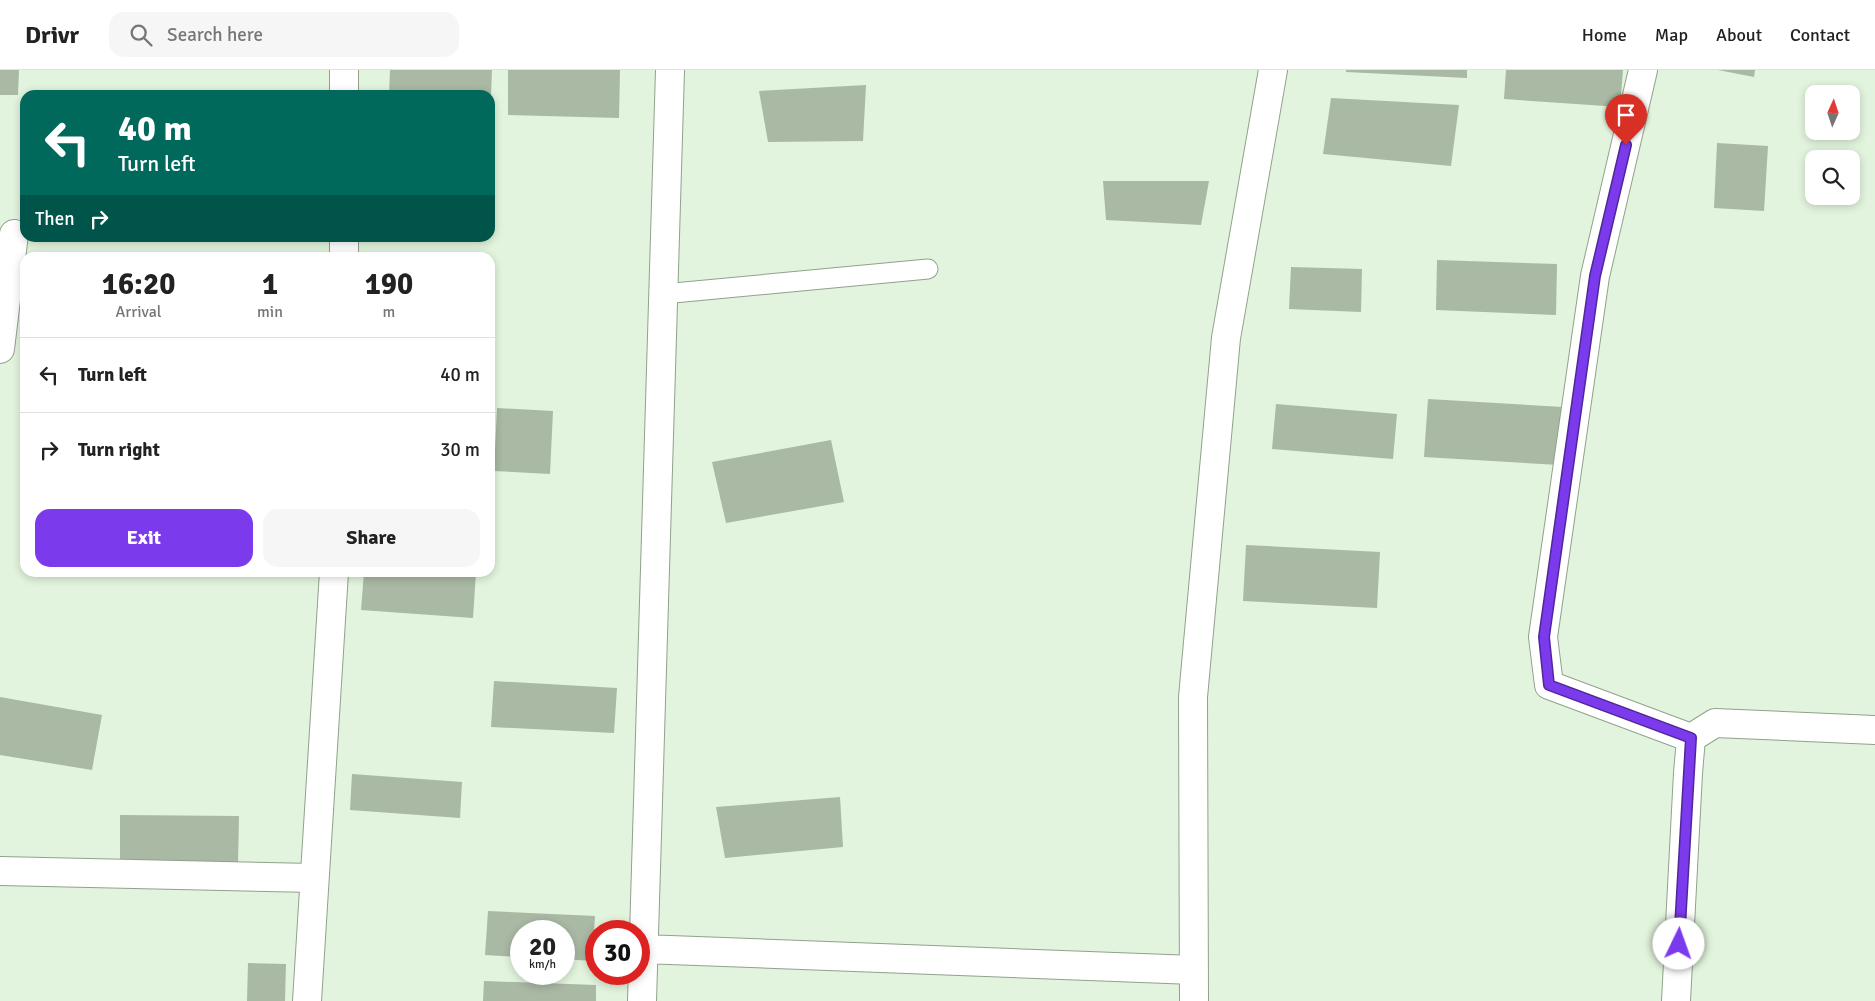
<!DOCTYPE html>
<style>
:root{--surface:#fff;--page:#f6f6f6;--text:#222;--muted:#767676;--line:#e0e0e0;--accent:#7c3aed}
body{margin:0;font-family:Signika,sans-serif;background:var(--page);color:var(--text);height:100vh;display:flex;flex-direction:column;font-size:19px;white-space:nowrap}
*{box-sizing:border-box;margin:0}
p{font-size:16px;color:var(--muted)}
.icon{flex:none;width:28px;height:28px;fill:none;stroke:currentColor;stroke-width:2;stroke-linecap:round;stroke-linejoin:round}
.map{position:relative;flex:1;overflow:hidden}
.panel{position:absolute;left:20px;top:182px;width:475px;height:325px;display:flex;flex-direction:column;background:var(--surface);border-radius:15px;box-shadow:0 2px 8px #0003}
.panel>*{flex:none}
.banner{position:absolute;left:20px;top:20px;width:475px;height:152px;border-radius:15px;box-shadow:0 2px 8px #0003;background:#00695c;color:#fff;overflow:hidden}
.needle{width:32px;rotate:3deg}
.fabs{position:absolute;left:1805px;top:15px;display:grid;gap:10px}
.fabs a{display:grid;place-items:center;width:55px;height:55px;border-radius:10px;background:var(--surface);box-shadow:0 2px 8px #0003;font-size:25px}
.speed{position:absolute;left:510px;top:850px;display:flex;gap:10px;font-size:25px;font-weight:700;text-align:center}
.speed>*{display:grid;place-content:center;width:65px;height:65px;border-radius:50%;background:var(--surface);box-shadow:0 2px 8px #0003;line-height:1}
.speed small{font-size:12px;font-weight:400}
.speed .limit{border:8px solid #d22;background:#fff;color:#111}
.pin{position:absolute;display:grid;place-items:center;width:42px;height:42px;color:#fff;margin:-51px -21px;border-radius:50% 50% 50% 0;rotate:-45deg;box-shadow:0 0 5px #0007}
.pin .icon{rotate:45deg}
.me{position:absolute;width:55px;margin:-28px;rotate:3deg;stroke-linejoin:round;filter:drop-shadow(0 0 4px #0008)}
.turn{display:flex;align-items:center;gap:18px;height:105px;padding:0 15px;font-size:22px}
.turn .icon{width:65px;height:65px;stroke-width:2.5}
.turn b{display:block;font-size:35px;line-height:42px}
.then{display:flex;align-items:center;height:48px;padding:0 15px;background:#0003;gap:10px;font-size:19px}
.eta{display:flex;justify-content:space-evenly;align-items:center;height:85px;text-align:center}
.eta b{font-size:30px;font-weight:800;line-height:35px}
.action{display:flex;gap:10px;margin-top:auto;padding:10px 15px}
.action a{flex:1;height:58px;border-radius:15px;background:var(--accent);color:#fff;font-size:20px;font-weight:800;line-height:58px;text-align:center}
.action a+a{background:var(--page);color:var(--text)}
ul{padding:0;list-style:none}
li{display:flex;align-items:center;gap:15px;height:75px;padding:0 15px;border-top:1px solid var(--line)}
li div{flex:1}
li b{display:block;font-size:19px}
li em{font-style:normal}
header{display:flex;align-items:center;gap:30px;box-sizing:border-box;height:70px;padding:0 25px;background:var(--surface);border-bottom:1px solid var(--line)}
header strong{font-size:24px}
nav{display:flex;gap:28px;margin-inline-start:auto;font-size:18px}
.search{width:350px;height:45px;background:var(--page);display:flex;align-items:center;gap:12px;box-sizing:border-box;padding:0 18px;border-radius:15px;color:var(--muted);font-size:19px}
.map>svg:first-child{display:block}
.building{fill:#a9b9a4}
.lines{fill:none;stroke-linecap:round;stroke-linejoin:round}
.lane-casing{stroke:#91a18c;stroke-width:21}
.street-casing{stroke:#91a18c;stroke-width:30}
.lane{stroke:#fff;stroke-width:19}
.street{stroke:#fff;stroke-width:28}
.route-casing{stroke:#51269a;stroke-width:12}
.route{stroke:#7c3aed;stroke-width:9}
</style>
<header>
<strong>Drivr</strong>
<div class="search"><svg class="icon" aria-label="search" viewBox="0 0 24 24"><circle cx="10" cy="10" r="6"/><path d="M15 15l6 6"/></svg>Search here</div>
<nav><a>Home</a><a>Map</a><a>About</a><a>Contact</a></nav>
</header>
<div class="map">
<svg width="1875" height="931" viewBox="0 0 1875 931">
<rect width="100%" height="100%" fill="#e2f4dd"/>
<path class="building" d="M0 0H19L18 25H0Z
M390 0H492L491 25H389Z
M508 0H620L619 48 508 45Z
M1346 0H1467V8L1346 2Z
M1506 0H1623L1620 37 1504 29Z
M1718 0H1755L1754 7Z
M866 15 863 71 768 72 759 21Z
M1331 28 1459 35 1451 96 1323 84Z
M1717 73 1768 76 1764 141 1714 138Z
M1103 111H1209L1201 155 1106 150Z
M1437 190 1557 194 1556 245 1436 240Z
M1291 197 1362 199 1361 242 1289 239Z
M1428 329 1563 337 1559 395 1424 387Z
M1276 334 1397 344 1393 389 1272 379Z
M497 338 553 341 550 404 494 401Z
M831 370 844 432 726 453 712 392Z
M1246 475 1380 482 1377 538 1243 531Z
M364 502H476L473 548 361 540Z
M494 611 617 618 614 663 491 657Z
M0 627 102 645 92 700 0 685Z
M352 704 462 712 460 748 350 740Z
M840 727 843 777 725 788 716 737Z
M120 745 239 746 238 795 120 794Z
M488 841 595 846 592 891 564 889V861H521V887L485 885Z
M248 893 286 894 285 931H247Z
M484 911 596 915V931H483Z"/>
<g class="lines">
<defs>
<path id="lane" d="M663 224 928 199"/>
<path id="street" d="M344 0V25
M1643 0 1595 206 1543 567 1549 615 1691 668
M344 168V188
M0 279 14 164
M0 801 314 808
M643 879 1194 900
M307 931 334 502
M642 931 670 0
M1194 931 1193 627 1226 268 1273 0
M1676 931 1688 703 1691 668 1715 653 1875 660"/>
</defs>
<use href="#lane" class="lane-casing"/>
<use href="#street" class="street-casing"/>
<use href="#lane" class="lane"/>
<use href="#street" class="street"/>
</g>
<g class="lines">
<defs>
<path id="route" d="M1626 75 1595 206 1544 567 1549 615 1691 668 1679 874"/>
</defs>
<use href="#route" class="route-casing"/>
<use href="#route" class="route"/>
</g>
</svg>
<div class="fabs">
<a><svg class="needle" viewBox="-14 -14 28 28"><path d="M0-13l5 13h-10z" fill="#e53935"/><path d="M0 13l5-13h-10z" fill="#767676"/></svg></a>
<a><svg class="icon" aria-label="search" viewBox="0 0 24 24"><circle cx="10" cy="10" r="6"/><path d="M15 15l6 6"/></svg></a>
</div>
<div class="speed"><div>20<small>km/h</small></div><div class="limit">30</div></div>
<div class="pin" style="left:1626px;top:75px;background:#d93025"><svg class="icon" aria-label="arrive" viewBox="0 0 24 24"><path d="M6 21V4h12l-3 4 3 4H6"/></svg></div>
<svg class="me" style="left:1679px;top:874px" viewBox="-20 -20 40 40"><circle r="19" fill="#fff"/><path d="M0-13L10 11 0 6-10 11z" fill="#7c3aed"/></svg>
<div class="banner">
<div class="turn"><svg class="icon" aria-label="left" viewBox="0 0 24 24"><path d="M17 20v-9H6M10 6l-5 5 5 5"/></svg><div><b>40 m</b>Turn left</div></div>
<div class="then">Then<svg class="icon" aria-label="right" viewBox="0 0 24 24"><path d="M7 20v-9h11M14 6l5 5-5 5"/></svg></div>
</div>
<section class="panel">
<div class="eta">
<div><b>16:20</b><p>Arrival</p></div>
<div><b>1</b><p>min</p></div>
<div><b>190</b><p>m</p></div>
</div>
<ul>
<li><svg class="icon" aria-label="left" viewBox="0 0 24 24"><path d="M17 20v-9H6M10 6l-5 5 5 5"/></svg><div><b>Turn left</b></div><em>40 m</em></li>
<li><svg class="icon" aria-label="right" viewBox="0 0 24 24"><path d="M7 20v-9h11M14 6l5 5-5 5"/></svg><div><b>Turn right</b></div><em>30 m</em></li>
</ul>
<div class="action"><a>Exit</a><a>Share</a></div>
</section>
</div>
